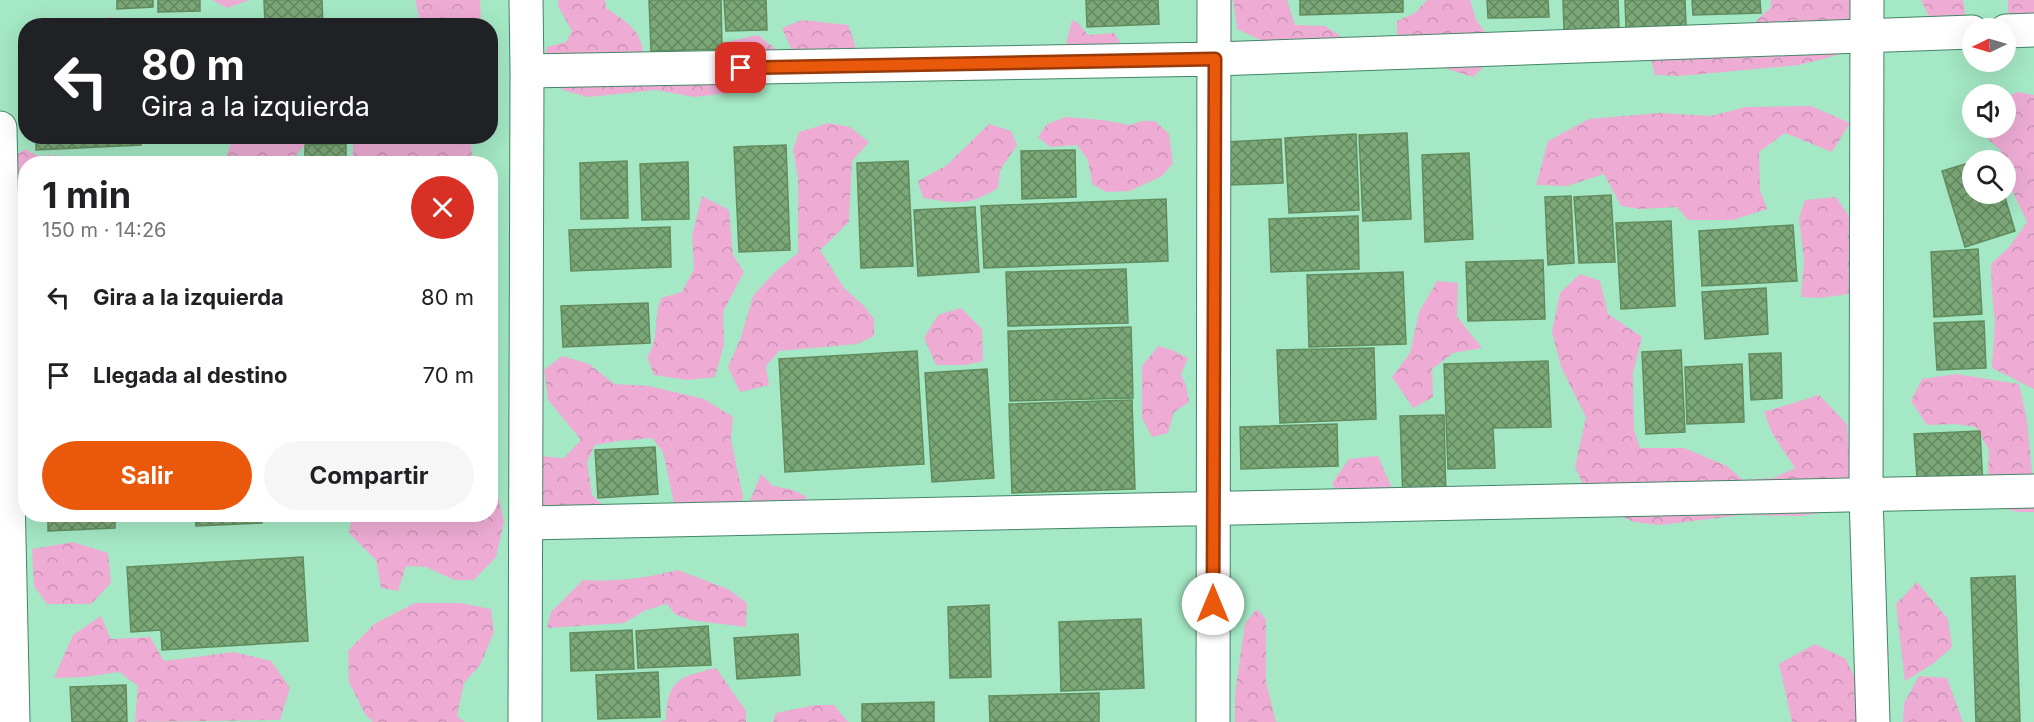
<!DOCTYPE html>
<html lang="es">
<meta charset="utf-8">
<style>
:root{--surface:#fff;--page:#f6f6f6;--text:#202124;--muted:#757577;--accent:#ea580c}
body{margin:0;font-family:Inter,sans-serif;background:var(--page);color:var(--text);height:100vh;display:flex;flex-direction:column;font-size:22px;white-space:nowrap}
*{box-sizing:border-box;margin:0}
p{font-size:20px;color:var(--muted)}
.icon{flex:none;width:33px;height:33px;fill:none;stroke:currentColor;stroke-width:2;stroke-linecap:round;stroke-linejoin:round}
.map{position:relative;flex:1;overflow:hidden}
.side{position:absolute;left:18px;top:156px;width:480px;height:366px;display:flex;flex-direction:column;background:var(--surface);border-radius:24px;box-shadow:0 6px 24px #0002}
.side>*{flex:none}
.banner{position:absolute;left:18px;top:18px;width:480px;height:126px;border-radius:24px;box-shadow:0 6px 24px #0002;background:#202124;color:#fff;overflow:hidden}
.needle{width:39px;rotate:265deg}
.controls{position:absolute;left:1962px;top:18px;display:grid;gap:12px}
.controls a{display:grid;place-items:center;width:54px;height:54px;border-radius:50%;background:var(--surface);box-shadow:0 6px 24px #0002;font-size:30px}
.pin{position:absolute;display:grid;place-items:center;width:51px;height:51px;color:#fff;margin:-26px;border-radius:12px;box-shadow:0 3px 9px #0006}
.me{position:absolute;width:66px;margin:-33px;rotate:0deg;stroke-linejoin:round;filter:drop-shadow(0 0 4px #0008)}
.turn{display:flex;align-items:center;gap:21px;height:126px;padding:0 24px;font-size:27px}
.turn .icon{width:78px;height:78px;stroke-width:2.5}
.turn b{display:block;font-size:42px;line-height:51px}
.round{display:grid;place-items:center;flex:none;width:63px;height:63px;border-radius:32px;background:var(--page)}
.overview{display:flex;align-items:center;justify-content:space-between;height:102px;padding:0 24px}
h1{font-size:36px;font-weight:700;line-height:45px}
.action{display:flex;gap:12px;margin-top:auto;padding:12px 24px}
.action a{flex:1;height:69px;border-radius:36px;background:var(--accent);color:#fff;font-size:24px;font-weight:700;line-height:69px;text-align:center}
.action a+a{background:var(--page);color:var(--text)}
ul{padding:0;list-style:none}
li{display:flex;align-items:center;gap:18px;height:78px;padding:0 24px}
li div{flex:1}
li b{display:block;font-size:22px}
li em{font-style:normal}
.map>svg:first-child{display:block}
.forest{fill:url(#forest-crowns)}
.building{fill:url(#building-cross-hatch);stroke:#628c5e;stroke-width:1.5}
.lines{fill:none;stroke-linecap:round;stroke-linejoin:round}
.minor-casing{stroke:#438567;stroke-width:35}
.minor{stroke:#fff;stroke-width:33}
.route-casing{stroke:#983908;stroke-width:15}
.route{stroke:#ea580c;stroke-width:10}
</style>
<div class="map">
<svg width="2034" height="722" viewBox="0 0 2034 722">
<defs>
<pattern id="forest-crowns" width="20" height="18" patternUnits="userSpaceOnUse" patternTransform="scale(1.5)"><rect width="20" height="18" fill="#eeacd4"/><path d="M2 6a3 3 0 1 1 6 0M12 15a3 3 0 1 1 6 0" fill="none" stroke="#ca93b5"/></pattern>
<pattern id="building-cross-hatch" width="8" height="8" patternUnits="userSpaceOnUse" patternTransform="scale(1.5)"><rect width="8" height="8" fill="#7ca878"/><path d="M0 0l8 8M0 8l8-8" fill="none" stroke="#638861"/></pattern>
</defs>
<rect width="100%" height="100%" fill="#a4e8c5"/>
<path class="forest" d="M212 0H250L227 8Z
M415 0H480L481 25H421Z
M558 0H605L606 8C623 20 641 28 643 52L653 56H723L731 41 758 35 786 57 777 81 738 92 694 97 657 90 588 97 566 91 540 79 547 47 566 42 572 31 558 6Z
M1287 0 1295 25 1325 26 1345 39 1344 59 1313 74 1290 45 1265 42 1237 29 1233 0Z
M1427 0H1470L1476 20 1488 36 1494 57 1473 77 1441 67 1397 58V21L1415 13Z
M1771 0H1864L1866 34 1838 55 1799 65 1680 76 1655 75 1647 42 1753 24 1771 7Z
M1921 0H1963L1965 11 1960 31 1938 36Z
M2008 0H2034V45L2017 38 2008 12Z
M109 17 127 20H196L234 23 239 25H93L92 24Z
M802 20 848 25 855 44 857 67 794 55 782 28Z
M1072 20 1078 23 1088 35 1114 33 1125 50 1068 64 1066 44Z
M2018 92 2034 95V389L1992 368 1995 322 1992 292 1991 264 2010 246 2027 222 2010 186 2006 160H2004L2001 151 1976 128H2006V97Z
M1811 106 1850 123 1832 152 1785 133 1759 152 1760 190 1767 209 1733 220H1688L1677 207 1639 209 1621 206 1604 174 1567 186 1536 185 1548 141 1589 119 1660 113 1711 116 1746 107Z
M1066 117 1103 120 1129 125 1143 121H1155L1169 134 1173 163 1162 176 1130 191 1106 192 1092 184 1088 160 1077 145 1050 147 1038 137 1047 124Z
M829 123 850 127 869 142 852 161 849 222 820 250 844 288 863 305 874 319V336L857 344 779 351 766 366 769 385 740 392 728 367 741 337 753 296 776 271 798 253V178L793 150 799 132Z
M989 124 1011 131 1017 145 1000 170 998 188C968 207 956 203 923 198L918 181 947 165Z
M233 137V136L310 137 296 156V163H224Z
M353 137H470L473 163H353Z
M25 149 38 156 56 155 65 163 26 164 25 281V262L15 198 13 157Z
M702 196 729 210 733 255 744 272 723 312 724 344 715 377 688 380 654 375 647 357C660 339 653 318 661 298L682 292 694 269 692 236Z
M1836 197 1856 226 1859 263 1849 294 1819 298 1801 297 1804 260 1799 218 1805 200Z
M1580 274 1600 281 1608 314 1642 337 1633 373 1634 430 1640 448H1684L1727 466 1743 480 1773 478 1795 468 1772 433 1764 412 1819 395 1847 424 1850 470 1844 510 1800 516 1742 515 1660 525 1634 522 1608 510 1585 489 1575 467 1586 417 1561 367 1552 332 1560 293Z
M1437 281 1458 283 1457 317 1482 348 1453 353 1432 369 1433 397 1413 408 1392 377 1410 353 1419 312Z
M25 293V352L23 350 20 326Z
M961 308 982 329 983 361 966 365H936L924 338 938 315Z
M1158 346 1172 350 1188 358 1181 375 1186 385 1189 402 1174 412 1168 433 1152 437 1142 418V366Z
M562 356 589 364 614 384 649 386 704 399 733 417 731 440 743 497 738 517H677L663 452 652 438 618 441 595 445 587 462 592 495 609 511 540 514 537 456 564 458 581 440 548 400 544 370Z
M1956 374 2019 384 2027 420 2032 472 2034 475V512H2019L2005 509 1993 493 1988 472 1989 450 1976 427 1955 424 1927 425 1911 401 1922 379Z
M1378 456 1395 495 1350 515 1332 483 1349 459Z
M761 474 773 486 793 490 807 497 798 517 753 523 750 501Z
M495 482 504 522 496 557 474 580H454L426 567 406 566 398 591 381 588 376 560 349 533 352 515 490 514 491 483Z
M73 542 108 553 111 583 91 604H47L34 586 32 549Z
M678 570 728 589 747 603 746 627 690 620 675 614 667 604 646 610 624 623 547 628 551 612 583 580C616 582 646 578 678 570Z
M1917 582 1948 619 1952 647 1934 663 1905 681 1896 604Z
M415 603H460L491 609 494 632 480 665 464 683 457 716 465 722H373L365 714 349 682 348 651 374 624Z
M1257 609 1266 619V682L1276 722H1235V694L1245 623Z
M101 616 111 639 150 637 164 661 234 652 271 661 290 688 280 720 135 722 138 686 119 672 85 677 54 678 73 635Z
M1815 644 1846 659 1868 707 1864 722H1792L1779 664Z
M716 668 746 711V722H659L666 720C667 679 679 677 716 668Z
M1919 676 1947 678 1963 722H1903L1904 703Z
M815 705H834L848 722H773L776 713Z"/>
<path class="building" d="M117 0H153V7L117 9Z
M158 0H200V11L158 12Z
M264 0H322L323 26H265Z
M649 0H721L722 49 651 51Z
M724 0H766L767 30 726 31Z
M1086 0H1158L1159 24 1087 27Z
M1300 0H1403V12L1300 15Z
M1487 0H1548L1549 17 1488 18Z
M1563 0H1618L1619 28 1564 30Z
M1625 0H1685L1686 26 1626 28Z
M1692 0H1760L1761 13 1693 15Z
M1407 133 1411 219 1363 221 1359 135Z
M1356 134 1359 210 1289 213 1285 138Z
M36 136H140L141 145 36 150Z
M1281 139 1283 183 1229 185 1227 142Z
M346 144V164H305V145Z
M786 145 790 250 739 252 734 147Z
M1075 150 1076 197 1022 199 1021 151Z
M1469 153 1473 239 1425 242 1422 155Z
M1993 156 1994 160H1978Z
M627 161 628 218 581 219 580 163Z
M908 161 913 266 861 268 857 163Z
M688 162 689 219 642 220 640 164Z
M1972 162V194H2004L2015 231 1965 247 1942 171Z
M1611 195 1615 262 1579 263 1574 197Z
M1571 196 1574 263 1548 265 1545 197Z
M1166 199 1168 261 984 268 981 206Z
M975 207 979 272 918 276 914 210Z
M1358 216 1359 269 1271 272 1269 219Z
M1671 221 1675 306 1621 309 1616 223Z
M1793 225 1797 281 1702 286 1699 231Z
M670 227 671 267 571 271 569 230Z
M1978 249 1982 314 1934 317 1931 252Z
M1543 260 1545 319 1468 321 1466 262Z
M1126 269 1128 323 1008 326 1006 272Z
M1403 272 1406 344 1309 347 1307 275Z
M1766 288 1768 334 1705 339 1702 292Z
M648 303 650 343 563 347 561 306Z
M1984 321 1986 368 1937 370 1934 323Z
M1131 327 1133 398 1010 401 1008 331Z
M1374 348 1376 419 1280 423 1277 350Z
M1681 350 1685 432 1646 434 1642 352Z
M917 351 924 464 785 472 779 359Z
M1781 353 1782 398 1751 400 1749 354Z
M1548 361 1551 427 1493 428 1495 468 1448 469 1444 364Z
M1742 364 1744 422 1687 424 1685 367Z
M987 369 994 478 932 482 925 373Z
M1132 400 1135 489 1012 493 1009 404Z
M1444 415 1446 500 1403 501 1400 416Z
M1337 424 1338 466 1241 469 1240 427Z
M1980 431 1983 487 1918 490 1914 434Z
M655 447 658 494 598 498 595 450Z
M48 514H115V528L48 531Z
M195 514H262V523L196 526Z
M303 557 308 641 162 650 161 630 131 632 127 567Z
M2015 576 2020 722H1976L1971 578Z
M989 605 991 677 950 678 948 607Z
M1141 619 1144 688 1061 691 1059 622Z
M708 626 711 665 638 668 636 631Z
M632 630 634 669 571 671 570 633Z
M798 634 800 675 737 679 734 638Z
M658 672 660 717 598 719 596 675Z
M126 685 127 722H72L70 687Z
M1099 693V722H990L989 696Z
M934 702V722H862V704Z"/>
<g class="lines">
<defs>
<path id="minor" d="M1867 0 1866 496 1873 722
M2006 31 2034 30
M527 71 1215 59 1972 32
M0 128 13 722
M527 523 2034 491
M525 722 527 71 526 0
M1213 722 1214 0"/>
</defs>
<use href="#minor" class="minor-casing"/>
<use href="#minor" class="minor"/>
</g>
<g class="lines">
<defs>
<path id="route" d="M741 68 1215 59 1213 604"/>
</defs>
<use href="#route" class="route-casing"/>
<use href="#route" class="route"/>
</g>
</svg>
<div class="controls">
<a><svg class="needle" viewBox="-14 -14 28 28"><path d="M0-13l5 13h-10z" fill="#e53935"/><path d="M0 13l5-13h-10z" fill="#757577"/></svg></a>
<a><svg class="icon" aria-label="sound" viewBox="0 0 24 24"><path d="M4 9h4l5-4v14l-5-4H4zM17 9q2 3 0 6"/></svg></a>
<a><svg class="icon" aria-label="search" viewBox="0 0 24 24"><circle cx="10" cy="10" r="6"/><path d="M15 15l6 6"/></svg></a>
</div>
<div class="pin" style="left:741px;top:68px;background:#d93025"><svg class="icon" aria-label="arrive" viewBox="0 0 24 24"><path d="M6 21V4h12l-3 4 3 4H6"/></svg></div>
<svg class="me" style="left:1213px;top:604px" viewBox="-20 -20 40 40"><circle r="19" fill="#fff"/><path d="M0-13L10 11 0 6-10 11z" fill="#ea580c"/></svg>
<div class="banner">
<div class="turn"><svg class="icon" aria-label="left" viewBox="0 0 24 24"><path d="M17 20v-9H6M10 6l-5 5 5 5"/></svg><div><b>80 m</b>Gira a la izquierda</div></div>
</div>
<section class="side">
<div class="overview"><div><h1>1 min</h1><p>150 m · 14:26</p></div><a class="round" style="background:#d93025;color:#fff"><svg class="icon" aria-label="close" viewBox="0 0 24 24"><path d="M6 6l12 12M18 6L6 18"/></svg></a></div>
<ul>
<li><svg class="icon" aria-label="left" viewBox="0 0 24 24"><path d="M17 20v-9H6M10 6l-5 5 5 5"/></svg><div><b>Gira a la izquierda</b></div><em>80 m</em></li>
<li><svg class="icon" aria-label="arrive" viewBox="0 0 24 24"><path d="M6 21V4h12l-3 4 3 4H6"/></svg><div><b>Llegada al destino</b></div><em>70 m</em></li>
</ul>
<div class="action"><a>Salir</a><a>Compartir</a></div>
</section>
</div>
